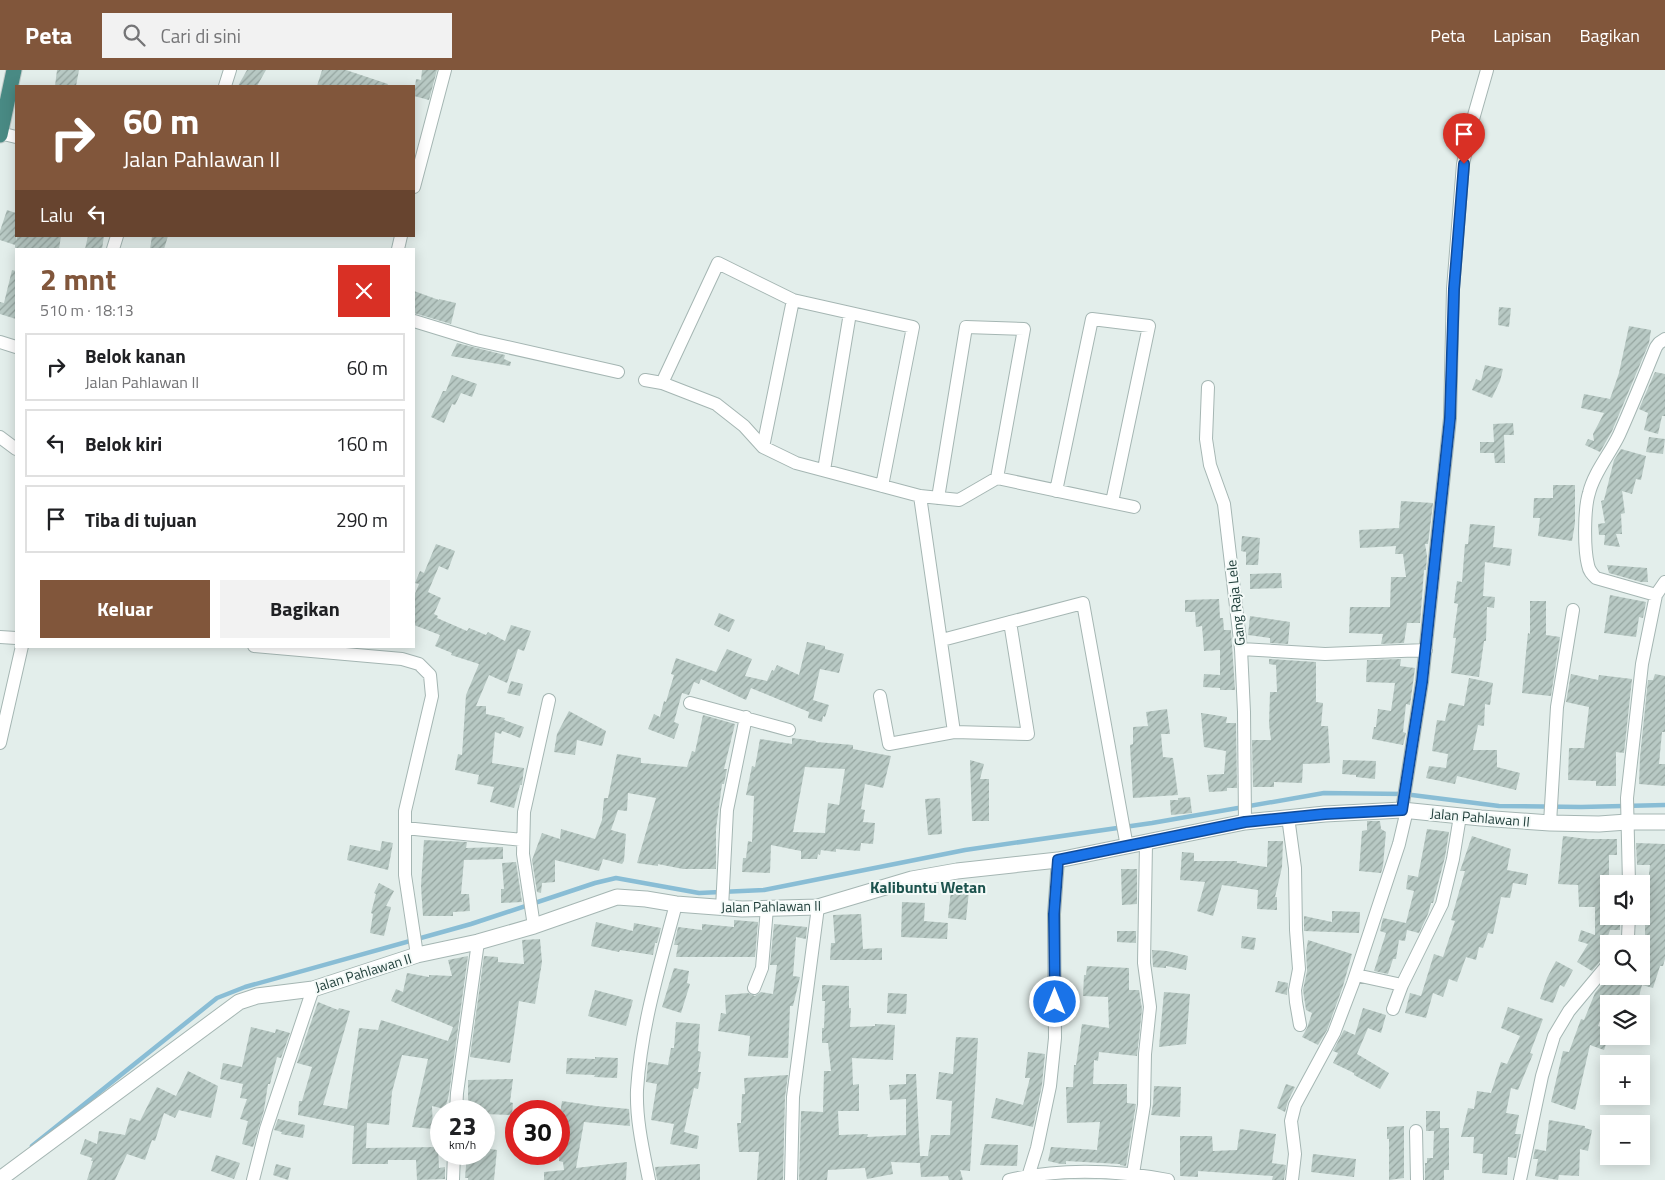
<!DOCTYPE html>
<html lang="id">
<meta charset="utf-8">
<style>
:root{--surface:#fff;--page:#f2f2f2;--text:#202124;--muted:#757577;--line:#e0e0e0;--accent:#81563b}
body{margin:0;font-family:"Titillium Web",sans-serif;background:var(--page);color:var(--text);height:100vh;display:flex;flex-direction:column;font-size:19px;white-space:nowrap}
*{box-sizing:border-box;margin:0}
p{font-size:16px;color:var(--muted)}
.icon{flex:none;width:28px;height:28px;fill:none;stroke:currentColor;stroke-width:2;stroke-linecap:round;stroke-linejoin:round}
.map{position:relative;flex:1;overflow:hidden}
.side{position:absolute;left:15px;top:178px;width:400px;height:400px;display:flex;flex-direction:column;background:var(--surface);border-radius:0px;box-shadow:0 2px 12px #0003}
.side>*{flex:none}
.guide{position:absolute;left:15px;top:15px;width:400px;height:152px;border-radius:0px;box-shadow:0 2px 12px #0003;background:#81563b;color:#fff;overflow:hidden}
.buttons{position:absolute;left:1600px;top:805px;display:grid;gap:10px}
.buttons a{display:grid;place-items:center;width:50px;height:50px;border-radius:0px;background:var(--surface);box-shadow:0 2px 12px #0003;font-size:25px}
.speed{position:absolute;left:430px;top:1030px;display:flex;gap:10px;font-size:25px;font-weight:700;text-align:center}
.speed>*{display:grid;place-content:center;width:65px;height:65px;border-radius:50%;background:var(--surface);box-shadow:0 2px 12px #0003;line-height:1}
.speed small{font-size:12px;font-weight:400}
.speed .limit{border:8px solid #d22;background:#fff;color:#111}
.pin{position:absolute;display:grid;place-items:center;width:42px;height:42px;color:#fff;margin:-51px -21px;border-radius:50% 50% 50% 0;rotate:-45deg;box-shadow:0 0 5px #0007}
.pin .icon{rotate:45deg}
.me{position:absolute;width:55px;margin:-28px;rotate:0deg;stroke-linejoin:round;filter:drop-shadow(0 0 4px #0008)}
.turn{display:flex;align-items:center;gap:18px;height:105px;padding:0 25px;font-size:22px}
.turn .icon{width:65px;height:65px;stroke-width:2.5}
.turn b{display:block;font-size:35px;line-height:42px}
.then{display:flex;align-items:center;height:48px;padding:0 25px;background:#0003;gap:10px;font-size:19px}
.round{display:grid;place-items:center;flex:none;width:52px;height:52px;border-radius:0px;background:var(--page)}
.head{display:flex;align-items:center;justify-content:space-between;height:85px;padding:0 25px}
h1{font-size:30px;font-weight:700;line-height:38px;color:var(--accent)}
.action{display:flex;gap:10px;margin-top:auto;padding:10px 25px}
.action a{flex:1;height:58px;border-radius:0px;background:var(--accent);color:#fff;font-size:20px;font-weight:700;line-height:58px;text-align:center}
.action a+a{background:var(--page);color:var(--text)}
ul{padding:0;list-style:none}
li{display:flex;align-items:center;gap:15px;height:68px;margin:0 10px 8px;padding:0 15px;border:2px solid var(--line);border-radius:0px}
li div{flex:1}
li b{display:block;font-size:19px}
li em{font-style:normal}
header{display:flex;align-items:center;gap:30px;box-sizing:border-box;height:70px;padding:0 25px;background:var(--accent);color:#fff}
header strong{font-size:24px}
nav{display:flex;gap:28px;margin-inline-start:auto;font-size:18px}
.search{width:350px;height:45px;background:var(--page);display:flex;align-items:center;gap:12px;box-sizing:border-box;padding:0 18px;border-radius:0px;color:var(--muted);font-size:19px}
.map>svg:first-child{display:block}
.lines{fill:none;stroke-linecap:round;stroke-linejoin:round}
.stream{stroke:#89bdd5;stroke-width:4.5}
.building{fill:url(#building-hatch);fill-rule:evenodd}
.minor-casing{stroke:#a5b6b3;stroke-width:14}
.tertiary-casing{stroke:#a5b6b3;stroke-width:17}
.trunk-casing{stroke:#c1cac8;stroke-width:17}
.minor{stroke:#fff;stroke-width:12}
.tertiary{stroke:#fff;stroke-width:15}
.trunk{stroke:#498a84;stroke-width:15}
.route-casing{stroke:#114b97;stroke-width:12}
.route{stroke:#1a73e8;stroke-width:9}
.labels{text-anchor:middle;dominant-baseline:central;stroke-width:4;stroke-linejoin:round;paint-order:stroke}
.street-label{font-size:14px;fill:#22403c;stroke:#f4faf8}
.quarter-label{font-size:16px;font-weight:bold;fill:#1d534e;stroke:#f4faf8}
</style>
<header>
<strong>Peta</strong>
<div class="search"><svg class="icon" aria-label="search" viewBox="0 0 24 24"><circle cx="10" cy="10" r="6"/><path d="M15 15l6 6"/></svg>Cari di sini</div>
<nav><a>Peta</a><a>Lapisan</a><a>Bagikan</a></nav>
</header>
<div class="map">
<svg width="1665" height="1110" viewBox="0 0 1665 1110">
<defs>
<pattern id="building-hatch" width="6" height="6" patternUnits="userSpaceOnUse" patternTransform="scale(1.25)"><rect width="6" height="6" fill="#b8c9c4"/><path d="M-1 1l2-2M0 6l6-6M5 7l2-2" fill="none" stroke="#95a5a0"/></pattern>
</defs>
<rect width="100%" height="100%" fill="#e3eeeb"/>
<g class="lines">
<path class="stream" d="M32 1076 217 928 245 917 471 854 595 813 616 808 699 823 764 820 965 780 1152 753 1324 723 1404 724 1499 736 1581 737 1665 735"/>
</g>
<path class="building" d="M57 0H79L76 16H55Z
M247 0H266L257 16H238Z
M322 0H346L388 14 387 16H317Z
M422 0H437L429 30 414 26 416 9 421 10Z
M7 140 16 143V171L17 166H61L59 179H15V175L0 170V161Z
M88 166H104L102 179H85Z
M152 166H168L164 179H150Z
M12 200 16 201V249L0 244V232L4 233Z
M414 221 439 230V229L456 233 451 254 414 243Z
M1499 237 1511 238 1509 257 1498 255Z
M1629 256 1651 260 1649 273 1612 361 1600 382 1585 375 1588 369 1594 371 1593 364 1604 343 1581 338 1584 324 1610 329 1619 303Z
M457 273 505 285 504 289 511 292 510 296 451 286Z
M1485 295 1503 299 1500 311 1492 328 1472 320 1476 309 1481 311Z
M1655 302 1665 304V346H1662L1658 364 1644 360 1648 343 1639 339Z
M452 305 477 314 472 327 461 323 455 335 452 334 444 353 431 347 443 321H446Z
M1513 353 1514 365H1504L1505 393H1495L1494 383H1480V372H1494L1493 354Z
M1649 367 1665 369 1663 384 1646 382Z
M1621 379 1646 386 1641 410 1636 409 1632 424 1622 421 1625 443 1621 444 1622 464H1616L1620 477 1604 475 1605 465H1599L1598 454 1605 453 1601 431 1604 430 1614 390Z
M1553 415H1575V453L1572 471 1538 466 1540 448H1533L1534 428H1553Z
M1401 431 1433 433 1428 474H1425L1427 486 1426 500H1424L1420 553H1407L1404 573 1381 574 1383 564 1349 563 1350 537H1390L1391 507H1406L1403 484H1395L1396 476 1360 478 1359 460 1399 458Z
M1470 454 1495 456 1493 477 1512 479 1510 496 1485 492 1483 526 1495 527 1494 538 1487 537 1486 571H1484L1479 607 1451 603 1456 568H1453L1458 534 1454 533 1457 511 1462 512 1465 474H1468Z
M1242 466 1260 468 1258 495H1246V482L1241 481Z
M436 474 455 481 448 500 439 496 428 522 441 528 434 544 438 546 437 548 467 561 469 558 486 565 488 562 505 571 511 555 531 561 524 581 518 579 507 613 489 605 476 636H486V644L505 648 504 650 524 657 520 668 502 661 501 664 495 662 492 693 524 698 522 715H520L514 738 490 732 494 717 477 714 479 705 455 700 458 684 462 685 466 625 479 594 451 585 452 583 435 576 440 565 414 555V526L419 514 415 513 420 501 424 503Z
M1607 495 1647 498 1648 512H1641L1609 503Z
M1281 503 1282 518 1250 519V504Z
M1610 525 1646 532 1643 548 1639 547 1636 567 1604 563Z
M1219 529 1220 548H1223L1224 560H1231L1235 620H1220V618L1203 617 1204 604 1220 605V580L1204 581 1202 556 1196 557 1195 542H1185V530Z
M1530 531H1546V565L1560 567 1551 626 1522 623 1528 563 1530 564Z
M719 543 735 550 729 562 714 555Z
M1250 546 1290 552 1288 574 1270 573V568L1248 565Z
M807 572 825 576V579L844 584 839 603 820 599 813 630 829 635 825 647 823 646 822 652 808 648 809 642 751 618 746 630 701 609 699 614 694 612 689 625 682 623 674 652 679 654 674 669 648 659 654 644 660 647 664 631 666 632 674 605 671 604 676 588 716 602 727 579 752 589 745 606 767 611 772 600 774 601 777 595 799 605Z
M1269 589 1316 592V632L1323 633 1321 656H1328L1330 693 1303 694 1302 713 1274 712V717H1253L1252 670H1271L1269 654 1270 622H1277L1276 595 1269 594Z
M1401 589 1400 596 1415 598 1410 635 1406 634 1403 662 1406 663 1403 675 1372 669 1374 657H1376L1378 639 1391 641 1395 613 1366 612 1367 590Z
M1571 604 1598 610 1599 605 1632 609 1624 683 1616 682V716H1596V711L1568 710 1569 678H1584L1589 637 1566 632Z
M1655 604 1665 606V662H1662L1659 694H1665V716L1639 714 1640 687 1648 610H1653Z
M1469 608 1493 613 1490 635 1485 634 1484 656 1478 655 1473 680H1497V697L1520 703 1516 720 1457 706 1455 714 1426 708 1429 696 1446 698 1448 684 1432 681 1437 650 1445 651 1449 633 1464 636Z
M511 611 523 614 520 626 507 623Z
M1167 639 1170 664H1161L1163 687 1173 688 1178 725 1133 728 1130 675 1133 674V657L1148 656 1146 642Z
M569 641 606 661 602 676 577 670 575 685 554 682 557 664Z
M1201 643 1227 647 1226 653H1236L1237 718H1227V721L1209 722 1207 705 1224 704 1226 681 1204 677Z
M703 645 735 654 724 699H727L724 714H722L716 759V799H683L658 794V796L637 793 656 728 628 723 627 741 618 740 611 760 626 764 624 791 622 794 603 789 599 801 555 790V812L542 813 541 823 537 822 532 790 542 763 560 769 561 759 595 769 602 750 604 728H608L617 684 641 688V693L687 697 692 681 695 682Z
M792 668 816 671V672L853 675V679L891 686 883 718 865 714 861 739 865 740 863 752 875 753 873 774 861 773 860 781 836 779V782L821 780 820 785 818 784 817 789H801V781L771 775 770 803 742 802 743 788H746L748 771 752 772 754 726 746 725 752 696 755 697 760 669 792 674ZM805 697 845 699 839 735 828 733 825 763 793 762Z
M970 690 984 694 980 709H989V751H972Z
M1343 690 1376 691 1375 709 1356 707V705L1342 704Z
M1190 727 1192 743 1171 745 1170 730H1178V728Z
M940 728 942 764 928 765 925 729Z
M1367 751H1380L1381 759 1386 762 1383 796 1381 803 1359 801 1362 761 1367 760Z
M1427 759 1449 762 1445 787 1433 833H1431L1428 844 1419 863 1407 860 1405 871 1399 870 1396 889H1393L1388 904 1374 901 1386 863 1380 861 1383 848 1406 853 1414 821 1406 819 1408 805 1418 807Z
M1472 766 1511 779 1507 800 1528 804 1526 815 1513 813 1510 828 1501 827 1493 864 1488 863 1483 878 1479 877 1476 890 1466 887 1457 912 1449 909 1443 927 1433 923 1426 948 1405 943 1410 923 1421 926 1434 884 1443 887 1455 851 1451 850 1465 801H1460Z
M1563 766 1588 769H1617V785H1609V846H1620V860H1610L1607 869 1616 872 1615 874H1609V880L1604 879 1602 889 1592 901 1577 892 1588 874 1578 871 1581 860 1595 865V837H1579L1578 815 1558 814Z
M424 770 467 772 466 778 503 777V789L464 790 461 824H469L470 841 453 842V846H423L421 816Z
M382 771 393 773 388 800 347 790 350 775 380 781Z
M1268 771H1283L1282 797 1275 827H1277V840L1257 839 1258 820 1222 815 1213 846 1197 841 1205 812 1180 810 1182 782 1194 783V791H1237V793L1267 797Z
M1636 773 1665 774V889L1663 896H1660L1653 918 1642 915 1637 934 1610 925 1598 956 1609 959V966L1604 980 1590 975 1575 1040 1551 1032 1563 981 1569 982 1581 949 1584 950 1595 923 1604 912 1617 915 1619 906H1641V874L1645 875V840L1650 795H1637Z
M516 792 522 832 501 833V819H504L502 793Z
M1121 799H1137V834L1122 835Z
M379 813 394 821 386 836 391 837 384 866 370 863 373 844 371 843 376 824 374 823Z
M951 820 969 821 966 850 948 848Z
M902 832 925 833 924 851 948 853 947 869 901 867Z
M1332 841 1360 842 1359 863 1304 861V846L1332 852Z
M861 844 863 879 882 878V890H830L831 873H835L833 845Z
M734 850 758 852 755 887H676L678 875H674L678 857 702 860V854L734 857Z
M596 852 633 861 634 853 661 858 657 873H655L653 885 620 880 619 882 591 876Z
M774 854 807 857 806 869 796 867 793 906 800 907 793 936H790L788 988 748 986 750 966 718 961 721 943 726 944 725 925 748 923 755 926 761 922 773 924 777 895H770Z
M1117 861H1136V873L1117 872Z
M1242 866 1256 868 1254 880 1241 878Z
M540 869 542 892 535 934 519 931 510 993 470 987 484 886 498 887V892L524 894 522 870Z
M1308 870 1352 884 1343 916 1327 960 1318 975 1302 967 1307 958 1312 943 1306 940 1303 920 1307 901 1306 882Z
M1152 880 1167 881 1188 886 1186 900 1166 896V898L1153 897Z
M468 886 449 1024 445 1039 432 1036 433 1059 412 1057 428 989 402 985 392 1022 389 1055 367 1053 366 1078 438 1077 439 1098 445 1097V1109L417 1110 416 1090H388V1094H352L354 1056 298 1045 299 1031H302L312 997 297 993 318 932 338 940 339 938 350 941 323 1035 347 1039 359 958 378 960 381 950 448 971 453 957 391 931 396 919 403 922 407 903 429 907V905L452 906 448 890Z
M1556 891 1573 900 1564 917 1560 915 1553 933 1540 929 1547 908Z
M1087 896 1129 898V920H1139L1142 939 1137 986 1099 982 1098 991 1094 990 1093 1014H1127V1033L1136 1034 1126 1096 1120 1095V1094L1066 1091V1094H1061L1048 1091 1051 1077 1097 1080 1100 1052 1067 1053 1066 1017H1073L1074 995H1076L1082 954 1109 958 1108 927 1083 926 1084 905H1086Z
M674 898 689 901 687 913 690 914 681 943 662 937Z
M1278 911 1288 913 1287 925 1275 922Z
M822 915 849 916V938H851L850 957 875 956V954L895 955 893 990 852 988 853 1015 859 1014V1041H838L839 1065 868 1064 867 1067 906 1065V1029L890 1030 889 1015 906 1014V1004H916L920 1086H928L931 1065H950L952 1031 936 1029 939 1002 953 1004 956 967 978 968 970 1101 960 1100 963 1110H949L948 1106 921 1107 920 1093 891 1092 893 1104 867 1109 865 1098 828 1100 827 1110H799L801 1041 823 1042 824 1001H831L828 973H822V958H824L825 931H822Z
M595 920 633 930 626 956 588 946Z
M1164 922 1190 924 1186 974 1159 977Z
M888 923 907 924 906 944 887 943Z
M1508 937 1543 949 1530 983 1533 984 1518 1020 1511 1018 1506 1043 1519 1045 1515 1064H1521L1516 1088 1508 1087 1507 1105 1482 1103 1483 1084 1473 1083 1474 1067H1461L1468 1038 1474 1039 1477 1021 1491 1023 1501 992 1507 994 1520 966 1501 958Z
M1363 938 1386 945 1381 963 1368 958 1357 984 1389 1003 1380 1019 1354 1005V1003L1333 993 1338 983 1333 981 1344 960 1355 965Z
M676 952 700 954 698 981 701 982 698 1002H701L698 1019 694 1018 684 1062 699 1066 697 1079 670 1074 674 1054 651 1050 657 1014 646 1012 648 992 668 995 671 978H674Z
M251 957 275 963 276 959 290 963 281 988 277 987 270 1014H268L264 1040 253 1077 242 1074 248 1051 240 1049 247 1029 240 1028 243 1014 220 1009 223 993 242 997Z
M1028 982 1045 984 1042 1015 1033 1057 991 1048 996 1028 1023 1035 1030 1008H1025Z
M595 987 618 988 617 1008 594 1007 595 1005 566 1004 567 988 595 989Z
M188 1001 218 1016 211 1048 179 1040 175 1048 164 1043 155 1071 152 1070 145 1090 127 1084 115 1110H87L93 1091H91L92 1088 80 1084 85 1069 97 1074 99 1061 125 1065 130 1048 140 1051 157 1017 176 1026Z
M788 1005 785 1027 783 1110H757L759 1082H739L737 1053H741L742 1024H745L744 1008Z
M513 1009 510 1032 513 1033 512 1045 484 1044V1041H468V1010Z
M1286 1014 1295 1017 1288 1031 1285 1042 1277 1038Z
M1154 1016 1181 1017 1180 1047 1151 1045 1153 1034Z
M562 1031 596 1036 629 1039 630 1056 584 1052 576 1098 627 1092 626 1110H544V1102L564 1100 563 1092 559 1091V1051Z
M1426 1041H1440V1058H1449V1100H1444V1110H1425V1093H1427V1088H1433L1434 1061H1426Z
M278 1049 305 1055 303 1068 281 1064 282 1062 274 1060Z
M1549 1050 1585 1056V1058L1592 1060 1588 1081 1580 1079 1579 1106 1559 1105 1558 1110 1535 1106 1538 1089H1533L1535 1079 1546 1081Z
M1404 1056V1108L1389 1110V1069H1387V1057Z
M1240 1059 1276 1064 1272 1093 1286 1095 1284 1110H1272L1273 1106 1198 1101V1107L1180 1106V1066H1212L1213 1081 1237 1080Z
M985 1074 1018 1075 1017 1096 980 1095Z
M484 1078 497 1080 494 1110H468V1108H465L467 1084H484Z
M1313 1084 1356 1089 1354 1107 1311 1102Z
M216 1085 240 1093 234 1109 211 1101Z
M276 1094 291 1098 288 1110 273 1105Z
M700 1094V1110H657L655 1097Z"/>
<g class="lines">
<defs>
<path id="minor" d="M225 16 230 0
M0 63 16 67
M414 117 445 0
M113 179 117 166
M398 179 401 166
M414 251 476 270 618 302
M0 272 16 277
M645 310 662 313 716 334 744 356 763 377 796 393 920 426 959 430 997 408 1134 437
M662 313 718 193 793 230 913 257 882 416
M1208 317 1206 369 1210 395 1224 434 1241 579 1244 642 1245 752
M0 367 16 379
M763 377 793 230
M824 400 850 243
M1056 421 1092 249 1149 256 1112 432
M920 426 954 662
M938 428 966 257 1024 259 997 408
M1656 525 1596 508C1592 504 1589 501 1588 495 1584 479 1584 439 1589 423 1594 402 1610 384 1619 365 1632 336 1644 306 1656 277L1659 273 1665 269
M0 567 16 568
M942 570 1083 533 1127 777
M254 576 402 589 419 594 430 605 432 626 405 741V805L417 885
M1241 579 1325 584 1426 580
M880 626 889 674 954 662 1028 664 1010 552
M690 633 789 660
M0 673 22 576
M1402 740 1422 612 1450 348 1453 219 1463 94 1473 49 1487 0
M1288 747 1295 798 1296 860 1299 899 1295 920 1296 932 1300 955
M1550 753 1557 637 1573 540
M405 758 523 770
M1629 814 1627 728 1642 594 1656 525 1665 512
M722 838 727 740 746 647
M534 856 523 784 524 742 549 630
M1624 874 1628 867 1629 846
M1356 905 1402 915
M754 918 762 898 767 838
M1393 939 1402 915 1442 834 1453 789 1460 746
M456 1041 457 1023 478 872
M1416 1061 1417 1110
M253 1110 266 1059 313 919
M453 1110 454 1084
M649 1110C643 1080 636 1050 637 1020 641 956 660 895 676 834
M791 1110 793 1027 818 837
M1009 1110C1061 1098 1116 1100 1168 1110
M1027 1110 1037 1078 1050 1016 1055 968 1054 844 1058 790
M1132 1110 1144 1035 1145 984 1150 937 1144 893 1146 773
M1292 1110 1295 1084 1291 1051 1295 1035 1334 963 1353 913 1399 774 1407 740
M1520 1110 1542 1006 1554 966 1569 941 1609 893"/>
<path id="tertiary" d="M0 1109 239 932 257 926 313 919 417 885 478 872 534 856 617 827 646 829 676 834 742 839 818 837 912 809 957 801 1058 790 1245 752 1325 744 1402 740 1481 748 1550 753 1599 754 1627 752H1665"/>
<path id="trunk" d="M0 65 14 0"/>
</defs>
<use href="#minor" class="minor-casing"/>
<use href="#tertiary" class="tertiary-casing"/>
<use href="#trunk" class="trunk-casing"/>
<use href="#minor" class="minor"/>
<use href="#tertiary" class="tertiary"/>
<use href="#trunk" class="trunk"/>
</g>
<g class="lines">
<defs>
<path id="route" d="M1055 932 1054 844 1058 790 1245 752 1325 744 1402 740 1422 612 1450 348 1454 219 1464 94"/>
</defs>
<use href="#route" class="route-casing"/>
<use href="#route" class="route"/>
</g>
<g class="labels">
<g class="street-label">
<text transform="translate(1235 533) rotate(-96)">Gang Raja Lele</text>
<text transform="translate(1480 747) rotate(5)">Jalan Pahlawan II</text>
<text transform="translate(771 836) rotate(-1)">Jalan Pahlawan II</text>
<text transform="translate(363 902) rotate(-17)">Jalan Pahlawan II</text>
</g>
<g class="quarter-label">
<text x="928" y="817">Kalibuntu Wetan</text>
</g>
</g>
</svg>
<div class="buttons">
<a><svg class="icon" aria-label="sound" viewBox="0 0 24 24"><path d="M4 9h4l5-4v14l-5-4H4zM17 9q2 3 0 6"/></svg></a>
<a><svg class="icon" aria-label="search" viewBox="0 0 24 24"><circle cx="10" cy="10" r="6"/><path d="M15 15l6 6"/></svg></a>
<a><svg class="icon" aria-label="layers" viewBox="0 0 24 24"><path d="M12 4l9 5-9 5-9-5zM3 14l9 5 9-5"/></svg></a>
<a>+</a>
<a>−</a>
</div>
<div class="speed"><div>23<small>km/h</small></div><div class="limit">30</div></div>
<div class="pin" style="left:1464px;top:94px;background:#d93025"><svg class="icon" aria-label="arrive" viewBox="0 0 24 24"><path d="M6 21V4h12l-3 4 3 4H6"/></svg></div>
<svg class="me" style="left:1055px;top:932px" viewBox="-20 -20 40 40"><circle r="17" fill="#1a73e8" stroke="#fff" stroke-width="3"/><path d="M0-11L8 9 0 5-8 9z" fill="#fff"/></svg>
<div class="guide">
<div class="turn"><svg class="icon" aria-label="right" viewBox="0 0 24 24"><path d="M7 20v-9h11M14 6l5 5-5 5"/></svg><div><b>60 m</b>Jalan Pahlawan II</div></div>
<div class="then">Lalu<svg class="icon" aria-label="left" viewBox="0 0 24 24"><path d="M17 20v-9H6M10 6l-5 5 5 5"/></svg></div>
</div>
<section class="side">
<div class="head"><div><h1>2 mnt</h1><p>510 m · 18:13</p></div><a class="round" style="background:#d93025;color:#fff"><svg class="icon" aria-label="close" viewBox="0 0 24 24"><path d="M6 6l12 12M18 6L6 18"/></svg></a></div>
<ul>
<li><svg class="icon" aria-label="right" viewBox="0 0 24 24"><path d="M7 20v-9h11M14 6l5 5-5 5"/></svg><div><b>Belok kanan</b><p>Jalan Pahlawan II</p></div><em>60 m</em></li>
<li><svg class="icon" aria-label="left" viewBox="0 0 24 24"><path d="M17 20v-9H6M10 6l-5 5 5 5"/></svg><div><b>Belok kiri</b></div><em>160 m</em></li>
<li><svg class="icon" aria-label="arrive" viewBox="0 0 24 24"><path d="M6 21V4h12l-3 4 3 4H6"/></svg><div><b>Tiba di tujuan</b></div><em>290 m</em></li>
</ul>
<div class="action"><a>Keluar</a><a>Bagikan</a></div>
</section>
</div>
